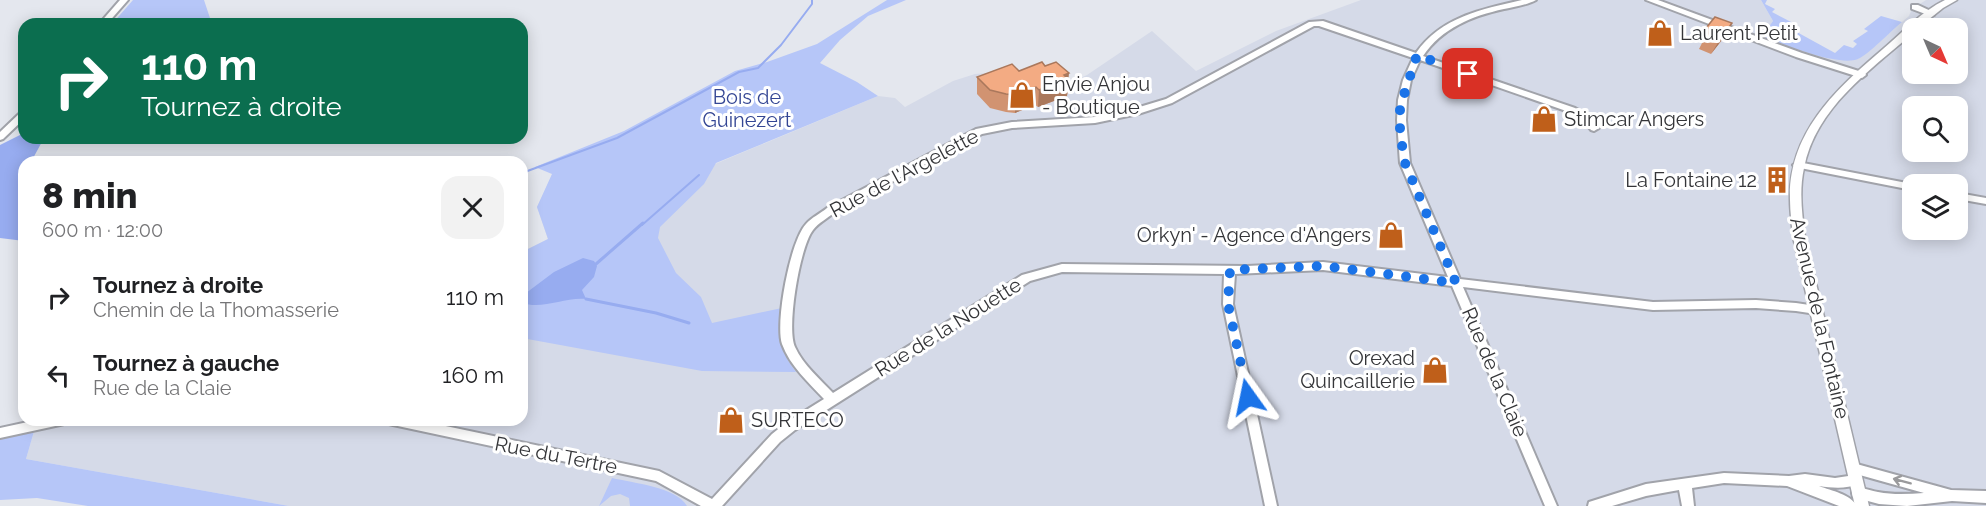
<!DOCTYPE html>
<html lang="fr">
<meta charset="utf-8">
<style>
:root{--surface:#fff;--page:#f2f2f2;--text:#202124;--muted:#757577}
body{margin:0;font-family:Raleway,sans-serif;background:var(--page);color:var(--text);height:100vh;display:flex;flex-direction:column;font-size:22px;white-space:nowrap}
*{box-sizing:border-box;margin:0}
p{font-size:20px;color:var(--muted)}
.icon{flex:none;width:33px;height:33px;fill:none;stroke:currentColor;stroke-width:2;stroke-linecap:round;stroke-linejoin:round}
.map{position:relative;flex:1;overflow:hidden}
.panel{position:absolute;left:18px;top:156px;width:510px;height:270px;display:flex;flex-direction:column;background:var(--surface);border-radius:18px;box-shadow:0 3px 15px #0003}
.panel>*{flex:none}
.hud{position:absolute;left:18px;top:18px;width:510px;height:126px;border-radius:18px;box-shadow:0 3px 15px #0003;background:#0b6e4f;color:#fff;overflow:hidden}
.needle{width:39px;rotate:136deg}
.controls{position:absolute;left:1902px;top:18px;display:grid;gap:12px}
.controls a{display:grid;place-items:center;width:66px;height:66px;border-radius:12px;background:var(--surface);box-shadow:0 3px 15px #0003;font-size:30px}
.pin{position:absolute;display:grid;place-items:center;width:51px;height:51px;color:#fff;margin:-26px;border-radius:12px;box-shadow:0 3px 9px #0006}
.me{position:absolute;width:66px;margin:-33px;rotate:348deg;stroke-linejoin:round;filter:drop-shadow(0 0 4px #0008)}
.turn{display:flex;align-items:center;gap:21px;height:126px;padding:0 24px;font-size:27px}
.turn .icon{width:78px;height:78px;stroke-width:2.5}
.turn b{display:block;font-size:42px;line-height:51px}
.round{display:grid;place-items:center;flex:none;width:63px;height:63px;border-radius:18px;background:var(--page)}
.summary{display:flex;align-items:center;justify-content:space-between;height:102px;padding:0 24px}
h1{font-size:36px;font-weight:800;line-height:45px}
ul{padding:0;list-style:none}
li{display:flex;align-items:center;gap:18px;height:78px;padding:0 24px}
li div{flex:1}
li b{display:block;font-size:22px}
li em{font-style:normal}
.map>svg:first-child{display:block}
.built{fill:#d5dae8;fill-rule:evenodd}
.green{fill:#b6c6f8}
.water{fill:#97acf0}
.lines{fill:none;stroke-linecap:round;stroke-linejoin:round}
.stream-far1{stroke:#97acf0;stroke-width:2}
.stream{stroke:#97acf0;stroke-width:3}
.minor-casing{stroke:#a1a3aa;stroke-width:4}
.tertiary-casing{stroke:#a1a3aa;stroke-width:3}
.minor{fill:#fff;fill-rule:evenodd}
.tertiary{fill:#fff;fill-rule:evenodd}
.wall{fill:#d19371}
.shaded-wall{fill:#aa785c}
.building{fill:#f3ab83;stroke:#aa785c;stroke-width:1.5}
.oneway{stroke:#9a9a9c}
.route{stroke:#1a73e8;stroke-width:10;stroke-dasharray:0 18}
.labels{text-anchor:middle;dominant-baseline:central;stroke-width:6;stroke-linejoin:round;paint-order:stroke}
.poi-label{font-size:20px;fill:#343538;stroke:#fff;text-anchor:start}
.park-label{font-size:20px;fill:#344694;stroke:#fff}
.street-label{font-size:20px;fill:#343538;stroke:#fff}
</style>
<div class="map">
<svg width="1986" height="506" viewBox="0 0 1986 506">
<rect width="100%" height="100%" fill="#e4e7ee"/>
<path class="built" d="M1361 0H1761L1773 21 1762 36 1858 59 1909 16 1912 9 1926 0H1986V506H289L26 459 35 428 76 420H345L358 422 360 420H522V252L548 239 537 207 552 175 703 169 878 96 895 98 905 107 953 81 975 74 1028 70 1074 81 1087 75 1152 31 1196 71 1276 31ZM1912 28H1958V74H1912ZM1912 106H1958V152H1912ZM1912 184H1958V230H1912Z"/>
<path class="green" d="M133 0H204L212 24H112Z
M887 0H906L868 16 840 40 820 63 857 82 878 96 716 163 704 184 660 227 658 238 676 273 701 297 712 323 782 308C777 337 779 349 796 372L702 371 522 338V252L548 239 537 207 552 174 535 167 624 131 735 71 767 62 817 44Z
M1761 0H1767L1765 4 1775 9 1772 12 1795 24 1793 28 1795 31 1835 53 1844 45 1853 48 1857 44 1853 41 1868 31 1864 29 1881 16 1902 22C1892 30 1868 55 1858 59 1838 67 1782 44 1762 36L1773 21Z
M35 428 26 459 289 506H88L37 498 0 500V436Z
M612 478C633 483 676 487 687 506H630L629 498 620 494 611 496 599 506Z"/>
<path class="water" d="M24 133V138H44L31 162H24V241L0 238V145Z
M583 258 594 261 597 266 594 277 582 290 586 299C564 297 543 310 522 303V296L554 272Z"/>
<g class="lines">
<path class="stream-far1" d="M522 173 617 138 739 72 758 68 781 45 812 4V0
M642 225 699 175"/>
<path class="stream" d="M596 264 643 223
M586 299 656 313 689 323"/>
<defs>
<path id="minor" d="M120 0H128L107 24H99Z
M1522 0H1536C1527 5 1514 7 1504 9 1472 16 1442 28 1423 56L1575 108 1589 116 1599 128 1594 131 1591 130 1583 120 1569 112 1420 60 1411 80 1407 100 1406 120 1410 163 1460 279 1653 302 1756 300 1796 303 1816 306 1820 307 1822 310 1820 313 1816 314 1796 311 1756 308 1653 310 1463 287 1557 506H1545L1452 286 1323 270 1235 274 1233 304 1277 506H1265L1223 304 1224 274 1062 272 1030 281 795 430 780 442 722 506H701L656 481 393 425 389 424 387 420H417L659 471 712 499 772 434 787 422 824 399C809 383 790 366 782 344 775 323 790 241 806 224 811 218 821 213 827 208L976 129 1012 122 1095 117 1133 109 1166 99 1309 22 1323 21 1416 53C1441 17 1482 9 1522 0ZM1314 26H1319L1413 58 1403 80 1398 100 1397 120 1400 163 1448 277 1323 262 1247 266 1062 264 1022 275 833 393C820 379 803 365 795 347 786 328 800 246 813 230 818 223 828 218 835 212L982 134 1012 128 1095 123 1138 114 1172 103Z
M1646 0H1658L1802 53 1865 73 1866 75 1862 78 1859 77 1796 57Z
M1912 5H1918L1935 13 1934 15H1928L1912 9Z
M24 111V119L3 139 0 140V132L21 112Z
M1798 162 1912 184H1915H1912V190L1795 167 1793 165Z
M1958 193 1986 198V204L1958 199Z
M37 420H66L64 424 60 425 0 438V428Z
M1853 463 1951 490 1986 491V503L1952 501 1907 506 1879 504 1853 497 1852 493 1853 489C1862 486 1870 491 1878 492 1893 495 1909 494 1924 493L1849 472 1847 468 1849 464Z
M1724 473 1789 476 1805 474 1835 478 1855 475 1859 476 1861 480 1859 484C1846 489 1833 488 1819 486 1832 491 1850 494 1857 506H1839L1787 486 1724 483 1692 488 1694 506H1682L1679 490 1646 496 1612 506H1588L1589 502 1646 484Z"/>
<path id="tertiary" d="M1945 0H1957L1943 8 1918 28H1912V34C1870 70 1815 109 1804 168 1799 191 1802 214 1805 237L1869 506H1855L1793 237C1792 225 1790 212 1790 200 1788 133 1836 89 1883 49 1903 32 1922 11 1945 0Z"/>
</defs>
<use href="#minor" class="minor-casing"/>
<use href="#tertiary" class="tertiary-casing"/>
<use href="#minor" class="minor"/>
<use href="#tertiary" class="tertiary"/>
</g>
<path class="wall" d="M1706 28 1725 36 1711 54 1699 49 1702 43 1699 41Z
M1045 66 1068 90 1067 96 1038 107 1035 105 1015 113 1006 112 990 108 977 94V77Z"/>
<path class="shaded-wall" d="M1732 23 1725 36 1711 54 1719 41Z
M1069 73 1067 96 1038 107 1039 90 1064 75Z
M1036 87 1035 105 1015 113V95Z"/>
<path class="building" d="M1715 17 1732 23 1719 41 1706 36 1711 30 1706 28Z
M1042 62 1045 66 1056 62 1069 73 1064 75 1068 79 1039 90 1036 87 1015 95 1006 94 990 90 977 77 1012 64 1019 71Z"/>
<defs><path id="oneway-shaft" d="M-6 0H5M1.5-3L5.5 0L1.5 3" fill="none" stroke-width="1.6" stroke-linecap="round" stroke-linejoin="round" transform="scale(1.5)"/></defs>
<use class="oneway" href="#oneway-shaft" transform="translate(1902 481) rotate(-165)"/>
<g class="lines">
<path class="route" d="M1248 397 1228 304 1230 270 1323 266 1456 283 1405 163 1400 133V107L1417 55 1468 74"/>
</g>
<defs>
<symbol id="shop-bare" viewBox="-9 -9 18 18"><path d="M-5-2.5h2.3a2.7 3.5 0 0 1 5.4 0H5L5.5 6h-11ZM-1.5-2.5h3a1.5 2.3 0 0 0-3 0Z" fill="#bf5f1a" stroke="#fff" stroke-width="2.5" paint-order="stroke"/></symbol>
<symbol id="building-bare" viewBox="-9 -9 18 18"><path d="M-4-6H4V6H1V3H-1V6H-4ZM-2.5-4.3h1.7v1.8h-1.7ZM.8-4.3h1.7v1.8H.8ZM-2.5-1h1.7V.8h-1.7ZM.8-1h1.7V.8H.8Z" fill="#bf5f1a" stroke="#fff" stroke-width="2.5" paint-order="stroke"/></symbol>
</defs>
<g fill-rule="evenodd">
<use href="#shop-bare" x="1641" y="14" width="38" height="38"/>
<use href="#shop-bare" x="1003" y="76" width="38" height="38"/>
<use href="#shop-bare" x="1525" y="100" width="38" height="38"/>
<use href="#building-bare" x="1758" y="161" width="38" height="38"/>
<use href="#shop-bare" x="1372" y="216" width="38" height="38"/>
<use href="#shop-bare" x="1416" y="351" width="38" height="38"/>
<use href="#shop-bare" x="712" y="401" width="38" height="38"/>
</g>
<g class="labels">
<g class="poi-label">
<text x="1680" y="33">Laurent Petit</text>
<text x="1042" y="84">Envie Anjou<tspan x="1042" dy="23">- Boutique</tspan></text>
<text x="1564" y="119">Stimcar Angers</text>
<text x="1757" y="180" text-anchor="end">La Fontaine 12</text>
<text x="1371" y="235" text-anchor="end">Orkyn' - Agence d'Angers</text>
<text x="1415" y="358" text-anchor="end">Orexad<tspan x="1415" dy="23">Quincaillerie</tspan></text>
<text x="751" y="420">SURTECO</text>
</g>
<g class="park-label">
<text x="747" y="97">Bois de<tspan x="747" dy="23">Guinezert</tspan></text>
</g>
<g class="street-label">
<text transform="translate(904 173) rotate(-28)">Rue de l'Argelette</text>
<text transform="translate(1820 318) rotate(77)">Avenue de la Fontaine</text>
<text transform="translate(948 327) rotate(-32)">Rue de la Nouette</text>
<text transform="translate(1495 372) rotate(67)">Rue de la Claie</text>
<text transform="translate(556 455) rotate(11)">Rue du Tertre</text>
</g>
</g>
</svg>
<div class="controls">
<a><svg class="needle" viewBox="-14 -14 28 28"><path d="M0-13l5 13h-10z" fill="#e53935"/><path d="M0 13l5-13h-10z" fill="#757577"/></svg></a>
<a><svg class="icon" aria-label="search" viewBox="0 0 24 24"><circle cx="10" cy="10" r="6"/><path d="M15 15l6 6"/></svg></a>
<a><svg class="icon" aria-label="layers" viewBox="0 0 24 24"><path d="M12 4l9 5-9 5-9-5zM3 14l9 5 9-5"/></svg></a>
</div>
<div class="pin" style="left:1468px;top:74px;background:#d93025"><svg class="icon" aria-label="arrive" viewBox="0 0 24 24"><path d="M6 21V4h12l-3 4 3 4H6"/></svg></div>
<svg class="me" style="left:1248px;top:397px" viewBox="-20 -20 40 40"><path d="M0-17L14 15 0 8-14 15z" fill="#1a73e8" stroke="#fff" stroke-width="4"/></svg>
<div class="hud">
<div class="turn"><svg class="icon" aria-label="right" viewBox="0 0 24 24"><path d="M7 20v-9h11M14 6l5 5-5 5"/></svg><div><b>110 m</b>Tournez à droite</div></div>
</div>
<section class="panel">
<div class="summary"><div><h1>8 min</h1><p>600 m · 12:00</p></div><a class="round"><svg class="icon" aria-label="close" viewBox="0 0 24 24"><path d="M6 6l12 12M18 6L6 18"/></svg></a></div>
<ul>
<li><svg class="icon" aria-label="right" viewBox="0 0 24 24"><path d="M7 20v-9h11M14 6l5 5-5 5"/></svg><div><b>Tournez à droite</b><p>Chemin de la Thomasserie</p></div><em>110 m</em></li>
<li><svg class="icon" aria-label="left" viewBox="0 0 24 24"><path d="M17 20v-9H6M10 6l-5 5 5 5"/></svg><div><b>Tournez à gauche</b><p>Rue de la Claie</p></div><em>160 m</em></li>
</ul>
</section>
</div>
